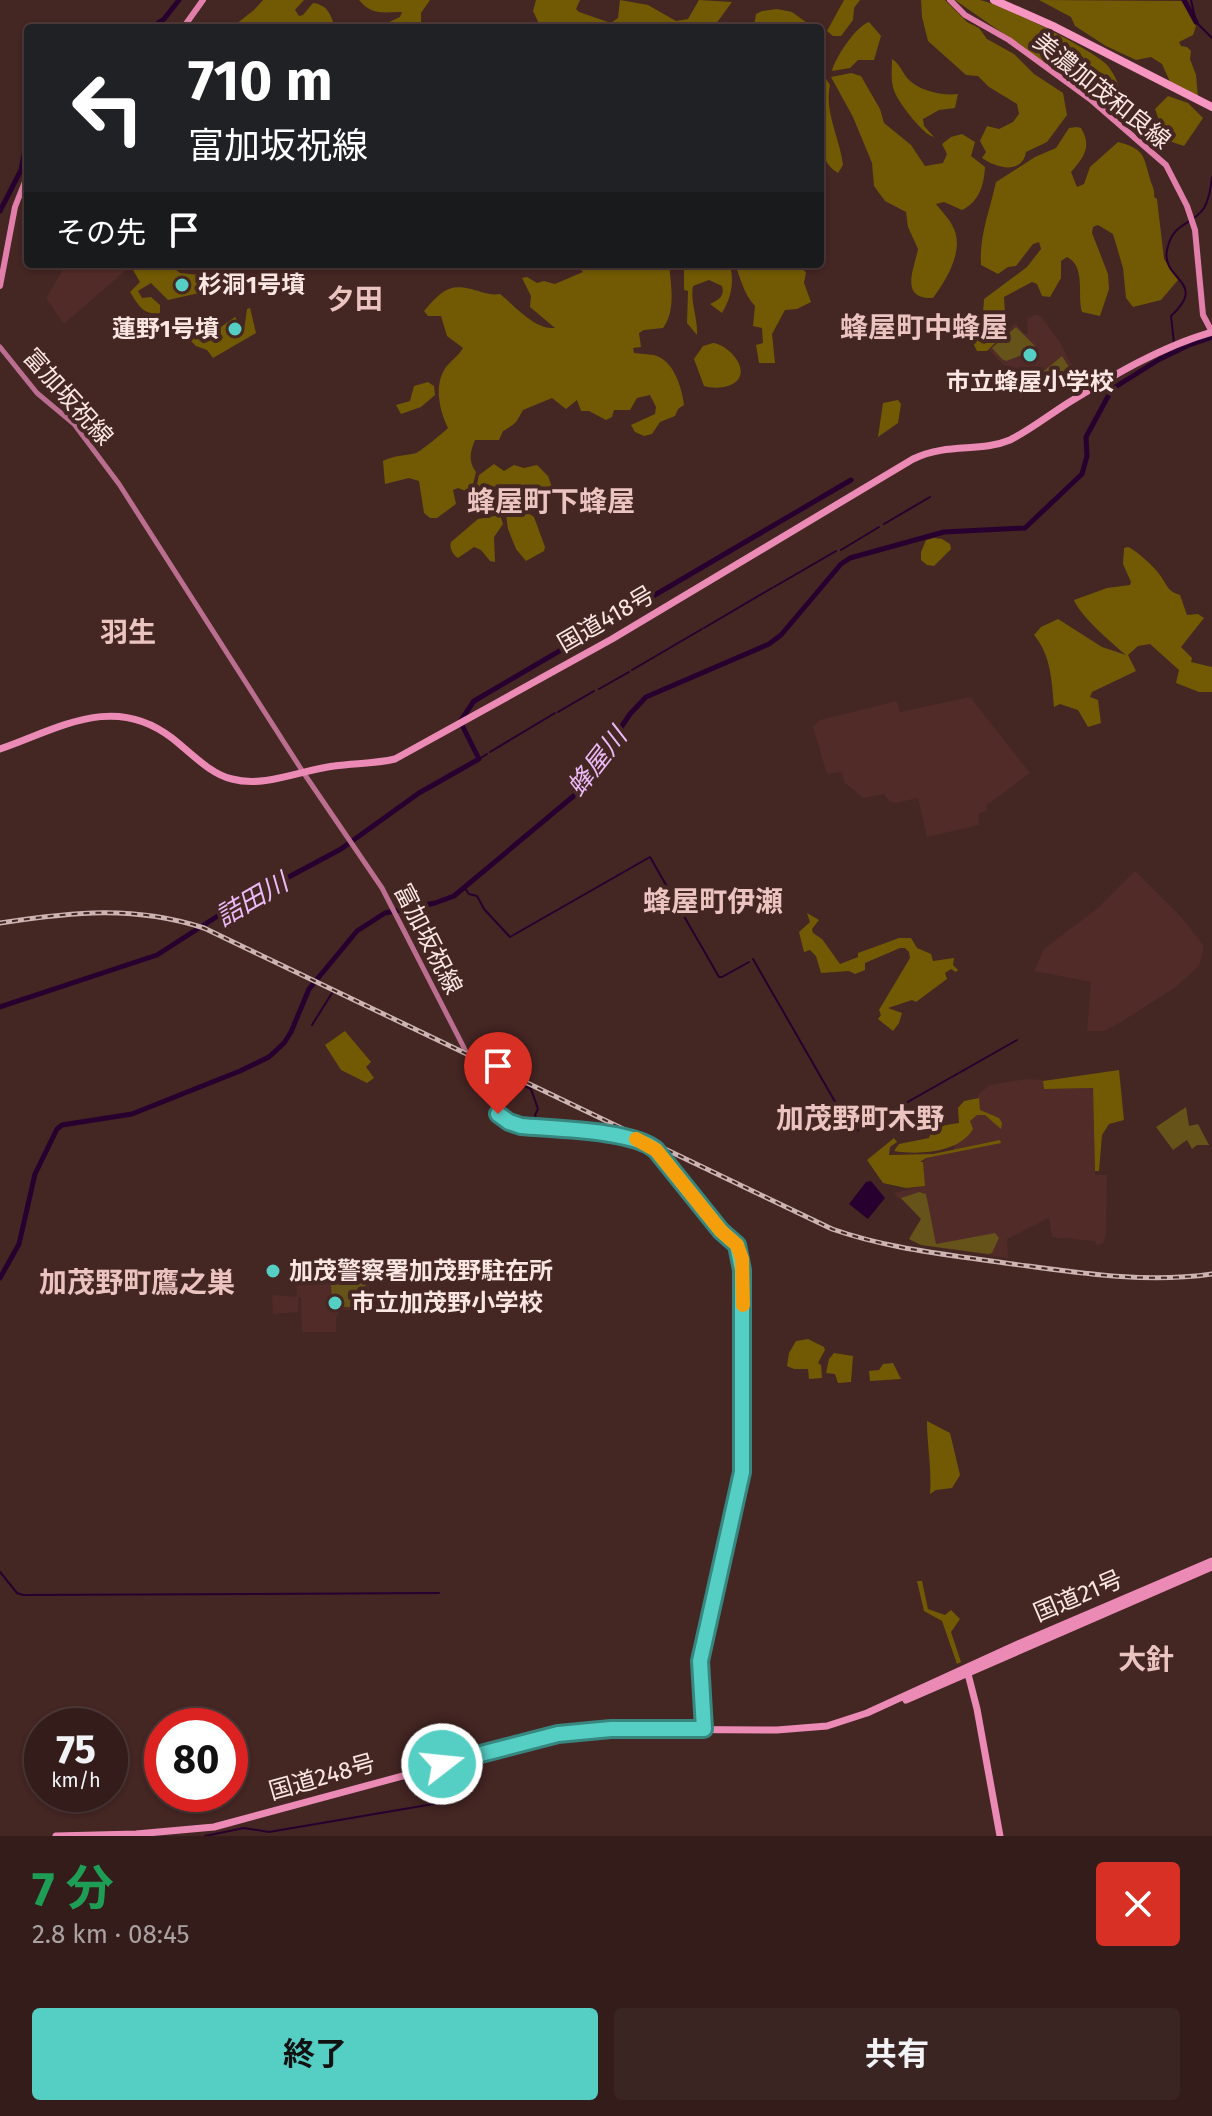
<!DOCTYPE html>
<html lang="ja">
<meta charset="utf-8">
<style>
:root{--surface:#331c1a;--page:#3b2523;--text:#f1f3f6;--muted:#a9a1a2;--line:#4e3a39;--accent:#55cec4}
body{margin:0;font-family:"Fira Sans","Noto Sans JP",sans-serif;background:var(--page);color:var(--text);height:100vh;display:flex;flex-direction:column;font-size:30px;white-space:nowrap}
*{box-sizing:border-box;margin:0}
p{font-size:26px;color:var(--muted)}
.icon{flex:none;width:44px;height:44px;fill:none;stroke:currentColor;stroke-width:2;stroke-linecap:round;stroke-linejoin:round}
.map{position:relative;height:1836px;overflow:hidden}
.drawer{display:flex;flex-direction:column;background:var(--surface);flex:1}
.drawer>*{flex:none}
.guide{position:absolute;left:24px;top:24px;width:800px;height:244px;border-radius:8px;box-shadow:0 2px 6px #0004,0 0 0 2px var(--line);background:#202124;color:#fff;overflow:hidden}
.speed{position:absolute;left:24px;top:1708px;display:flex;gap:16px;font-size:40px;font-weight:700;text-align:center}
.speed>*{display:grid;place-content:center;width:104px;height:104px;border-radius:50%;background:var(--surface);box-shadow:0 2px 6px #0004,0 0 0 2px var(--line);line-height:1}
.speed small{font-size:20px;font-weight:400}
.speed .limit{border:12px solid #d22;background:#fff;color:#111}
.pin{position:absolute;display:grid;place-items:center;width:68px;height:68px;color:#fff;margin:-82px -34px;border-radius:50% 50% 50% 0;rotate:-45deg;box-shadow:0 0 8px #0007}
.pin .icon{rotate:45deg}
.me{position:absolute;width:88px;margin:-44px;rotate:74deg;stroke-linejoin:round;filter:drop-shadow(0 0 6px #0008)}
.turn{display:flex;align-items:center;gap:28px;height:168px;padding:0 32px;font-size:36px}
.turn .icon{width:104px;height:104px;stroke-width:2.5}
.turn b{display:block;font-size:56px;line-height:68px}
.then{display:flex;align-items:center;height:76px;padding:0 32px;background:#0003;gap:16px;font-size:30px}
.round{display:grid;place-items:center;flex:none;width:84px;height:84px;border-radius:8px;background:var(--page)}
.overview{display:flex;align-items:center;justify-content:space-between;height:136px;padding:0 32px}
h1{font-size:48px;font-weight:700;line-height:60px;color:#1e9e55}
.button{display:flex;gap:16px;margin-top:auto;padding:16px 32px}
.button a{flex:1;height:92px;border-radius:8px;background:var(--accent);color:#111;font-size:32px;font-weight:700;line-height:92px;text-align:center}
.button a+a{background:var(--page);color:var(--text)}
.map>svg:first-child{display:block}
.built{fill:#512b28}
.green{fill:#665319}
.forest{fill:#725a05}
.water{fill:#28002f}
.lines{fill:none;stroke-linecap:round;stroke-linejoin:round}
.stream{stroke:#28002f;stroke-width:2}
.river{stroke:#28002f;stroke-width:5}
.secondary{stroke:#bb6e90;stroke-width:5}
.primary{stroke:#e27eaa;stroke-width:6}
.trunk{stroke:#ec8ab6;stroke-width:7}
.motorway{stroke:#f797c1;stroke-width:8}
.rail-casing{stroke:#cbb4b1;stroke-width:5}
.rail{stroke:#442623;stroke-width:2;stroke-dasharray:6;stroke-linecap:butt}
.route-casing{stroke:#37867f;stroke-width:20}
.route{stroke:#55cec4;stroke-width:14}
.slow{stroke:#f59e0b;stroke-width:14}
.poi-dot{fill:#55cec4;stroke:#442623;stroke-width:3}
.labels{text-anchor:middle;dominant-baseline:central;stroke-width:8;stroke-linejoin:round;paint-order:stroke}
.street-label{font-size:24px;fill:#fae6e3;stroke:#442623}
.poi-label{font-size:24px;font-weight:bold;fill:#fae6e3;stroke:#442623;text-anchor:start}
.water-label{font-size:26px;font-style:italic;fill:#edbaf8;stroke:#442623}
.quarter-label{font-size:28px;font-weight:bold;fill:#ebc3bf;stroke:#442623}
</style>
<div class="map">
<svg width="1212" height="1836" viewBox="0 0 1212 1836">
<rect width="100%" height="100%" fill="#442623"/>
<path class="built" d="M62 264H133L64 324 46 298 64 268Z
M1036 314 1041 316 1059 341 1072 365 1040 392 1033 382 1018 387 1011 369 1004 365 989 350 1015 323 1026 335 1028 332 1027 319Z
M970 697 1030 773 987 805 986 811 978 814 979 825 927 837 918 798 895 803 889 801 884 794 863 798 844 782 842 772 828 774 826 771 813 727 820 720 897 701 900 712Z
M1135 871 1182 918 1204 946 1199 966 1176 987 1121 1022 1104 1031H1087L1091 982 1034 971 1044 949 1098 908Z
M1026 1079 1043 1080 1044 1089 1093 1088 1095 1175H1107L1106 1235 1103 1243 1097 1246 1095 1241 1052 1237 1049 1218 1007 1239 1008 1258 921 1245 911 1241 910 1236 921 1219 920 1216 893 1193 924 1186 923 1162 926 1158 954 1152V1146L968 1119 978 1113V1094L990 1085Z
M296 1281H369L370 1309 340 1310 336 1317V1332H302L301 1297H298V1312L273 1314 272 1295 297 1297Z"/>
<path class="green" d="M1016 327 1035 346 1033 351 1006 361 1002 359 992 348Z
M1062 356 1069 367 1041 390 1033 380Z
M1186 1107 1189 1126 1198 1124 1209 1145H1197L1192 1149 1187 1140 1173 1150 1156 1127Z
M919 1192 926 1194 936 1244 995 1233 999 1238 992 1253 988 1254 921 1245 909 1239 921 1219 901 1198Z
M365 1283 367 1303 364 1308 332 1306 331 1285Z"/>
<path class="forest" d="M263 0H304L295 10 299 16 303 15 313 3C328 5 331 15 335 28H231L254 10Z
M359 0H430L421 13V25L417 28H383L385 24 400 17 402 12C384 12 372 16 359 0Z
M536 0H580L576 9 579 12 611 23 618 18 620 0 648 5 676 21 688 19 699 0 732 2 713 28H541L533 11Z
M844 0H860L854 8 853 20 841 36H833L827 31Z
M921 0H945L967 22 979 28 987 39 1014 54 1034 74 1063 93 1067 115 1047 142 1026 152C1022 175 996 168 982 158L986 152 980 141 987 126 999 129 1013 122 1019 114 1017 104 989 87 978 76 966 75 928 41 922 17Z
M955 0C963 0 972 0 980 0 1001 4 1096 51 1108 66 1116 77 1122 88 1118 101L1081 88Z
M1039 0 1182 1 1196 26 1193 35 1179 42 1181 46 1187 47 1191 51 1190 59 1196 75 1198 97 1171 84 1162 64 1151 57 1136 60 1106 46 1075 26 1071 17Z
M777 9 792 12 814 28H757L754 25 756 14 762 11Z
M869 22 881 36 874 60H858L850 68 832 71C835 58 856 26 869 22Z
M892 59C900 64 902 72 908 79 919 91 943 96 958 94L955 108 939 110 923 119 924 126 934 137C923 135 900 104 895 93 890 82 892 70 892 59Z
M851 73 861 76 880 109 884 123 911 145 925 166 943 163 947 154 942 144 951 137 962 134 975 142 971 156 985 167C984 185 979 202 962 210L944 202 936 204C941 211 948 217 952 225 966 248 947 279 933 298 898 299 915 267 918 249L908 227 906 212 885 201 874 186 872 163 853 117 831 77Z
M820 78 826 79 830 85C824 113 840 138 843 165L838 173C810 157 820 106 820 78Z
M1168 96 1188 103 1203 118 1184 146 1166 140 1155 109Z
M1077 127 1081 128C1092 146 1084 158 1071 172L1077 187 1084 184 1090 167 1118 142C1144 149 1143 154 1150 179 1152 186 1155 189 1154 197L1157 199 1164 259 1178 280 1161 300 1133 307 1126 298 1123 268 1113 234 1098 225 1093 227 1092 233 1108 274 1109 289 1100 316 1082 312C1077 295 1086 266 1067 257L1061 261V278L1050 297 1042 296 1037 284 1032 282 1004 297 1006 332 987 351H977L974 345 975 337 990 326V321L983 314 984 299 1027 267 1041 249 1039 242 1033 244 1016 266 1008 267 998 274 981 265C979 236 990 210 996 182L1035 157 1056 148 1069 128Z
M139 264H169L180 273 199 275V293L168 300 151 283 138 291 142 298 151 297 160 305V313C143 315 139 306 130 292L140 282 133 270Z
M556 264H669C671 285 676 311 663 328L644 330 639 333 641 347 633 348 634 353C640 354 648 354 654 355 674 360 682 388 684 405L678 409 675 416 660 422 652 434 644 436 635 432 631 425 655 414 656 407 650 395 637 398 630 410H614L612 417 606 420 589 411H581L577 400 566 409 552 398 523 410C515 424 517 423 503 431L499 440H475C470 452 468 461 476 472L471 493 458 488 453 490 456 504 437 518H430L424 513 419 481 409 478 385 484 383 461C395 455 404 456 416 453 421 451 443 433 448 428 440 412 433 385 446 367 452 360 459 355 463 348L447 336 441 316H428L424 311C444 288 451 282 481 292 489 294 493 295 500 294 515 306 535 330 555 328L530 307 531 296 522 278 527 277 537 283 544 281 555 284 583 272 577 265Z
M684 264H730C734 283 732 296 722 313L710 304C718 300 725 297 722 286L709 280 693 286C690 303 698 317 697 335L687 323 688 291 684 290Z
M735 264C756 264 790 258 806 272L804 283 811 302 797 309 785 310 772 334 775 363H759L756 345 763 343 762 328 753 326 755 306C744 294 741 280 735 264Z
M250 308 256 333 213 358 207 350 196 346 184 334 189 328 198 326 203 335 208 336 235 317 244 331 247 309Z
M713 343C725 344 745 362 740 376 735 389 714 389 704 386L694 359 703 346Z
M428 382 434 386 435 395 421 407 401 414 396 405 410 401 414 386Z
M898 400 901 404 898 423 878 437 883 403Z
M494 464 504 471 514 465 524 468 537 465 548 476 553 490 547 498H540L527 491 520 496 518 506 534 517 545 547 544 551 526 561 516 549 508 529 506 515 477 484 479 475Z
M500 515 503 524 494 537 495 562 490 561 481 550 474 547 458 558C453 555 449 548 451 542L478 519Z
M934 538 942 539 950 544 951 549 934 566 927 565 921 560V552L926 540Z
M1128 547C1136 550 1157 569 1162 578 1168 587 1168 591 1180 595L1187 615 1198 614 1204 618 1181 647 1192 658 1191 662 1212 667V692H1199L1176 683 1179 670 1150 644 1138 646 1128 655 1136 671 1092 692 1090 697 1098 700 1101 723 1088 727 1078 710 1060 704 1054 707C1052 682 1051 655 1034 635L1041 627 1058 619 1102 647 1126 655C1113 644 1080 616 1074 600L1107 588 1130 585 1131 582 1123 564 1124 548Z
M807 913 819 920 812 929 813 933 822 939 840 964 858 957V953L899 938H911L917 948 931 954 933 961 954 958 953 965 958 970 956 972 951 969 945 973 947 979 916 1002 912 1000 888 1008 902 1013 899 1023 893 1031 878 1019 881 1015 879 1010 910 958 909 952 905 948H900L865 963V970L855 974 849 971 821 973 816 956 810 950 804 952 799 932 810 922Z
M345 1031 371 1062 366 1067 374 1078 367 1083 341 1070 325 1045Z
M1119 1070 1124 1120 1109 1124 1102 1135 1099 1171H1095L1093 1088 1044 1089 1043 1081Z
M979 1098 980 1110 999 1118 1002 1123 1001 1129 985 1115H977L970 1121 973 1129C959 1153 919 1155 894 1151L899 1144 929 1138 933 1127 959 1123 958 1108 964 1101Z
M894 1138 897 1142 890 1147 889 1155 933 1154 1000 1140 1001 1143 926 1158 920 1162H923L925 1186 906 1188 883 1183 867 1160Z
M808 1339 824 1347 825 1350 818 1363 821 1365 822 1378 809 1379 808 1369H794L787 1366 789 1353 796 1341Z
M834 1353 853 1356 851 1382 838 1383 835 1374 826 1373 829 1359Z
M893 1363 901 1379 870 1381 869 1371 879 1370 883 1364Z
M927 1421 950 1433 960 1475 952 1488 936 1490 930 1494C932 1468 927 1446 927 1421Z
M917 1581H922L928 1609 945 1615 951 1610 960 1619 951 1632 961 1662 957 1664 942 1621 924 1611Z"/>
<path class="water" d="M871 1181 885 1198 868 1219 849 1204 866 1182Z"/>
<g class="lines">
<path class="stream" d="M1191 0 1196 22 1212 38
M1174 343 1171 316C1209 281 1161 281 1167 250 1173 221 1192 226 1204 208 1209 199 1211 187 1212 177
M884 524 930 497
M841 550 879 527
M774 587 836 551
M704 628 772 588
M632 670 702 629
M599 689 629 672
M558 712 594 691
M490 752 555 713
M479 759 487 754
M464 887 469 894 477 896 484 909 510 937 650 857 719 977H722L749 962
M753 959 853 1133 1017 1040
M312 1025 332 993
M479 1071 488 1068 531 1089 538 1109 535 1115 540 1126
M0 1572 17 1593 23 1595 439 1593
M205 1836 244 1828 269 1832 457 1800"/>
<path class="river" d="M1184 0 1196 22
M151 28 164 19 179 0
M0 211 21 170 28 135
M461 720 474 701 851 480
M0 1007 157 955 227 910 341 849 419 793 479 759 462 725
M0 1278 19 1244 35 1174 57 1129 62 1125 132 1114 240 1071 269 1057 284 1043 291 1032 309 989 357 931 385 913 435 903 454 896 576 794 630 714 646 697 769 644 781 635 841 564 850 558 944 532 1025 528 1082 474 1087 456 1086 437 1112 389 1160 359 1189 345 1212 337"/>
<path class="secondary" d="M0 347 37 393 74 424 119 484 303 772 382 888 498 1114C532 1147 620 1117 656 1150L721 1231 737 1245 742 1270V1472L700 1661 704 1733"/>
<path class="primary" d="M950 0 965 15 1009 40 1090 99 1166 165 1187 206 1195 230 1203 315 1212 332
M183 28 203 0
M0 286 15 207 28 174"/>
<path class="trunk" d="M0 749C60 728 114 693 172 738 190 752 210 774 232 779 265 788 301 770 334 766 354 763 374 764 395 759L612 639 913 459C949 442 979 453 1010 440 1030 430 1049 415 1068 403 1112 376 1162 346 1212 332
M967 1670 977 1709 1000 1836
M906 1700 1212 1567
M56 1836 136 1834 214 1827 558 1734 611 1729 777 1730 827 1726 867 1713 1018 1644 1212 1561"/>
<path class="motorway" d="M994 0 1055 27 1212 107"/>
<defs>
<path id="rail" d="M0 923C73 912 133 905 204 928L832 1229C889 1249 945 1254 1005 1263 1074 1272 1143 1284 1212 1274"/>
</defs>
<use href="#rail" class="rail-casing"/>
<use href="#rail" class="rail"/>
</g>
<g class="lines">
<defs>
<path id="route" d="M442 1764 558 1734 611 1729H704L700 1661 742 1472V1270L737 1245 721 1231 656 1150C634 1130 553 1129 521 1126L509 1122 498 1114"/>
</defs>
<use href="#route" class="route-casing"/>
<use href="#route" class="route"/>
<path class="slow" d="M636 1139 656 1150 721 1231 737 1245 742 1259 743 1305"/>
</g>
<g class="poi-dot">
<circle cx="182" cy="285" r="8"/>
<circle cx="235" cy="329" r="8"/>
<circle cx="1030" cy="355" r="8"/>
<circle cx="273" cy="1271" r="8"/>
<circle cx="335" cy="1303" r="8"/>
</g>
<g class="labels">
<g class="street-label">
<text transform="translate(1102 91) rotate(39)">美濃加茂和良線</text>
<text transform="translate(68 397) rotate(48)">富加坂祝線</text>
<text transform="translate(606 619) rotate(-30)">国道418号</text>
<text transform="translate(428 939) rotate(63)">富加坂祝線</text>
<text transform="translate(1078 1596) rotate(-23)">国道21号</text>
<text transform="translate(322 1777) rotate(-16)">国道248号</text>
</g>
<g class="poi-label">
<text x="198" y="285">杉洞1号墳</text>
<text x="219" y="329" text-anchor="end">蓮野1号墳</text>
<text x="1030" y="382" text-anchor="middle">市立蜂屋小学校</text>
<text x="289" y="1271">加茂警察署加茂野駐在所</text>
<text x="351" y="1303">市立加茂野小学校</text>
</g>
<g class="water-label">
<text transform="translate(597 762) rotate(-52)">蜂屋川</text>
<text transform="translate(252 900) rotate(-30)">詰田川</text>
</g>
<g class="quarter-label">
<text x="355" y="299">夕田</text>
<text x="924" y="327">蜂屋町中蜂屋</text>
<text x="551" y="501">蜂屋町下蜂屋</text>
<text x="128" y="632">羽生</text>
<text x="713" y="901">蜂屋町伊瀬</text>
<text x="860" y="1118">加茂野町木野</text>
<text x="137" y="1282">加茂野町鷹之巣</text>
<text x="1146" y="1659">大針</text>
</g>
</g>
</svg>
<div class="speed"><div>75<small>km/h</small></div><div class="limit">80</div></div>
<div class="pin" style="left:498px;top:1114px;background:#d93025"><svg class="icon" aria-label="arrive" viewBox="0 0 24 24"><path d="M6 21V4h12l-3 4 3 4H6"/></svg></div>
<svg class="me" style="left:442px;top:1764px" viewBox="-20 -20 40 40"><circle r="17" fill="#55cec4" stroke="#fff" stroke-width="3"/><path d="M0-11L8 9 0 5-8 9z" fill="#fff"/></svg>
<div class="guide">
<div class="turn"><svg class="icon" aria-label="left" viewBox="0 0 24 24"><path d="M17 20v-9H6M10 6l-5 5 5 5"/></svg><div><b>710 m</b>富加坂祝線</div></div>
<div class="then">その先<svg class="icon" aria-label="arrive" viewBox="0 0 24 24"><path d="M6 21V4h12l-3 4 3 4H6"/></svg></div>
</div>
</div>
<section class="drawer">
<div class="overview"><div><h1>7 分</h1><p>2.8 km · 08:45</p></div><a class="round" style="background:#d93025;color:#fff"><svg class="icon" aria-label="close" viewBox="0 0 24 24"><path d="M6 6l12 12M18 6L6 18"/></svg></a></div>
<div class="button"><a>終了</a><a>共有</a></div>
</section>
